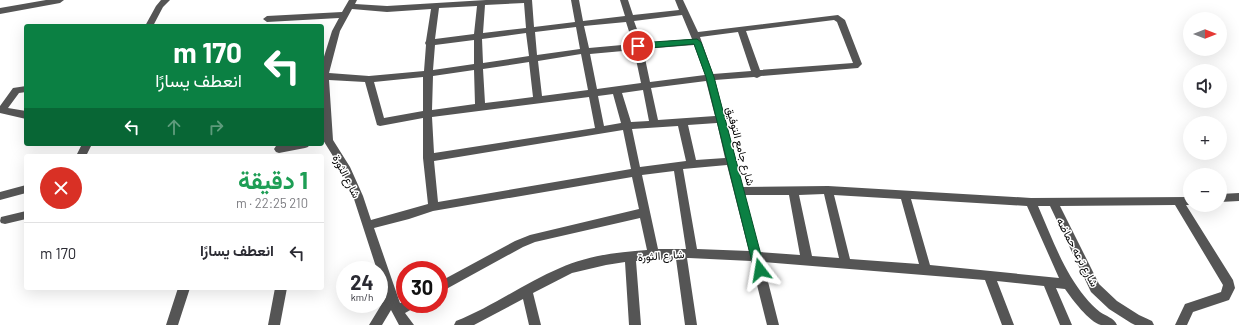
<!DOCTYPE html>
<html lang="ar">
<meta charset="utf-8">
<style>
:root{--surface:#fff;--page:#f2f2f3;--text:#2b2b33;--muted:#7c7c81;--line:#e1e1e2}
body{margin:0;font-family:Barlow,Vazirmatn,sans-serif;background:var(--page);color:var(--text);direction:rtl;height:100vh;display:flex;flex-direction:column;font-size:15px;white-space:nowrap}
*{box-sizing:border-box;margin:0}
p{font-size:13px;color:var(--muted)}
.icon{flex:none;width:22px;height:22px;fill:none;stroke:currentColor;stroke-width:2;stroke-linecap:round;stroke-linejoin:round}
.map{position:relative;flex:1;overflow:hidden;direction:ltr}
.drawer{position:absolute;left:24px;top:154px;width:300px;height:136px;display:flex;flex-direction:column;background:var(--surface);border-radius:4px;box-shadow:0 4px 16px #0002;direction:rtl}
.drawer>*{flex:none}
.guide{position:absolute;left:24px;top:24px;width:300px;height:122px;border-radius:4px;box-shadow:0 4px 16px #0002;direction:rtl;background:#0b8043;color:#fff;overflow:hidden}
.needle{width:26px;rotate:90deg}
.buttons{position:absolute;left:1183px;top:12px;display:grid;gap:8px}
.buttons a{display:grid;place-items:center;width:44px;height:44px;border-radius:50%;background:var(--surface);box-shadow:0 4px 16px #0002;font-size:20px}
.speed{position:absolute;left:336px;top:261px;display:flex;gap:8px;font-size:20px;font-weight:700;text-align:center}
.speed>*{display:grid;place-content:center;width:52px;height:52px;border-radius:50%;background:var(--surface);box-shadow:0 4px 16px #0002;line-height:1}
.speed small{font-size:10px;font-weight:400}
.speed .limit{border:6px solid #d22;background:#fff;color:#111}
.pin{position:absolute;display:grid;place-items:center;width:34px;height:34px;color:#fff;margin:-17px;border:2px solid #fff;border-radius:50%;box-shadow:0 1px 4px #0007}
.me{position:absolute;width:44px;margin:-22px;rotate:346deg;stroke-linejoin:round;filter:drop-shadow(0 0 3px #0008)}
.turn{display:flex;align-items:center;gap:14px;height:84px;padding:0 16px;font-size:18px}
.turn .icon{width:52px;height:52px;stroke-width:2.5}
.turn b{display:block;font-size:28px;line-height:34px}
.lanes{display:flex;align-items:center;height:38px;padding:0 16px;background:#0003;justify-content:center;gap:20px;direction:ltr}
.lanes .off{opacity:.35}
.round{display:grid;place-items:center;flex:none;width:42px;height:42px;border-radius:21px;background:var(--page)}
.head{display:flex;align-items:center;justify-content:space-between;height:68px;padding:0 16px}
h1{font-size:24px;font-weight:700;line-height:30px;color:#1e9e55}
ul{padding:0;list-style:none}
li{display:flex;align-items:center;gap:12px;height:60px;padding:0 16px;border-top:1px solid var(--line)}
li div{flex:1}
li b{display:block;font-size:15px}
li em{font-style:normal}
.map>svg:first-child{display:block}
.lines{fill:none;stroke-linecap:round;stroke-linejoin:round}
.minor{fill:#555;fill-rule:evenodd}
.route{fill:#0b8043;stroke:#07532c}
.labels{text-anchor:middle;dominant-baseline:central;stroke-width:3;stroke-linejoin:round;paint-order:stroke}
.street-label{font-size:11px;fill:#000;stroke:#fff}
</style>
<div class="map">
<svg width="1239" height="325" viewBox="0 0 1239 325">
<rect width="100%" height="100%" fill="#fff"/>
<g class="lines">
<path class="minor" d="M46 0H64L60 3 0 14V8Z
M161 0H170L163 7 153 26H145L156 6Z
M349 0H357L355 4 387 6 486 0H532L534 27 575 22 571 0H579L583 21 625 16 620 0H628L633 15 679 10 675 0H683L698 32 838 15 845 20 862 64 858 68 761 76 757 78 754 77 715 80 743 187 828 186 1031 198 1190 197 1191 205H1186L1233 280 1235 288 1229 300 1193 312 1187 325H1175L1185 304 1221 292 1223 285 1175 205 1060 206 1099 284 1117 301 1139 315 1152 321 1154 325H1135L1131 323 1109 309 1091 292 1050 206H1038C1052 238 1063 270 1085 297 1089 302 1095 308 1100 312 1106 316 1114 318 1117 325 1112 325 1105 325 1101 325 1089 322 1072 299 1065 289L1056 288 1072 325H1060L1044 286 997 281 1014 325H1002L985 280 763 262 779 325H767L751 261 689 258H687L697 325H685L676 259 636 261 641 325H629L625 262 606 265 572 273 533 293 541 325H529L523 299 474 325H454L456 321C492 307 524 283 560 268 586 256 618 252 647 250L640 218 535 242 523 247 439 293V282L515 241 530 235 639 209 632 177 433 211 409 219 374 228 400 303 405 301V304H416L414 308 405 313 414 325H399L391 310 382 325H369L386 297 379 275V270H377L353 196 341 169 323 140 322 63 332 31 339 18 267 22 263 19 267 16 342 12ZM524 3 526 28 483 33 485 5ZM477 6 474 34 435 39 439 8ZM352 9 387 12 431 9 426 41 425 43 426 45 424 71 369 76 329 73 340 31ZM682 15 692 39 642 43 634 21ZM834 20 837 22 853 63 760 70 746 31ZM626 22 633 44 589 48 584 26ZM576 27 580 49 537 55 535 32ZM738 32 751 71 713 74 700 37ZM526 33 529 56 483 63 482 39ZM474 40V64L433 70 435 45ZM694 45 705 75 650 82 643 49ZM634 50 641 83 597 89 590 54ZM581 54 588 90 542 96 538 61ZM529 62 533 97 485 103 483 69ZM474 70 475 104 432 110 433 76ZM423 77V111L384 118 374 82ZM329 80 365 82 377 125 380 126 423 118V158L428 204 371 220 363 196 350 167 333 140ZM706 81 715 116 658 120 651 88ZM643 90 649 121 631 122 622 93ZM613 94 621 123 604 126 598 96ZM589 97 595 128 434 153 432 117ZM717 123 725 158 696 160 688 125ZM678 126 686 161 640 167 632 129ZM623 130 631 169 438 202 434 161ZM727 165 749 251 697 249 683 169ZM674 171 686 249H658L642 175ZM824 194 839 258 812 256 799 195ZM745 195H789L800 255 760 252ZM834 195 901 199 919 264 850 259ZM911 199 1027 206 1059 278 930 265Z
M26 86V92L19 93 8 108 26 111V119L0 113V106L13 88Z
M82 144H92L86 156H76Z
M285 144H310L308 147 305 148 279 153 276 152 274 149 276 146Z
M26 185V193L0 200V192Z
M1239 193V201L1220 202V194Z
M26 211V219L5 224 1 223 0 221 1 217Z
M178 288H190L178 325H166Z
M275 288H287L280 325H268Z"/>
</g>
<path class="route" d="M697 39 701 42 714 77 765 270 763 274 760 275 756 274 754 270 706 77 694 44 638 49 634 46 638 43Z"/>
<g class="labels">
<g class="street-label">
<text transform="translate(741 146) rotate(75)">شارع جامع التوفيق</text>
<text transform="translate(347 176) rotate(63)">شارع الثورة</text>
<text transform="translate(1078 252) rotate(62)">شارع ترعه حماضه</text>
<text transform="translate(661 255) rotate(-4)">شارع الثورة</text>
</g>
</g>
</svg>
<div class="buttons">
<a><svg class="needle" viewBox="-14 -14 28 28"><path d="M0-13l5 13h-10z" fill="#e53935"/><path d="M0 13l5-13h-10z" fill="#7c7c81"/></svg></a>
<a><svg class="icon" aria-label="sound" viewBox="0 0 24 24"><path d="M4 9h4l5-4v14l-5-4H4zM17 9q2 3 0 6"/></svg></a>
<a>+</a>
<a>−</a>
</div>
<div class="speed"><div>24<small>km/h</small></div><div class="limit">30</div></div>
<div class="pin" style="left:638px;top:46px;background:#d93025"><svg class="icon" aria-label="arrive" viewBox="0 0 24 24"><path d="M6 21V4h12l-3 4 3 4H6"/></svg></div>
<svg class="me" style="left:760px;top:270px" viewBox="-20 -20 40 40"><path d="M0-17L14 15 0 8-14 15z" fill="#0b8043" stroke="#fff" stroke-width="4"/></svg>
<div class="guide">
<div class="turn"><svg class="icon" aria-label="left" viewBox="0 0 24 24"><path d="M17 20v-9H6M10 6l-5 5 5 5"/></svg><div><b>170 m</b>انعطف يسارًا</div></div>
<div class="lanes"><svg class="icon" aria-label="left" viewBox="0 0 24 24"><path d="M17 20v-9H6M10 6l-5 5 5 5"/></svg><svg class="icon off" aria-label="ahead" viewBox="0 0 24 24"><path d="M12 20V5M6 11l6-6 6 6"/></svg><svg class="icon off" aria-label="right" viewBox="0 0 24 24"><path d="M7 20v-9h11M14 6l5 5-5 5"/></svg></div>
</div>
<section class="drawer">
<div class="head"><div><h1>1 دقيقة</h1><p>210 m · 22:25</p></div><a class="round" style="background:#d93025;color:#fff"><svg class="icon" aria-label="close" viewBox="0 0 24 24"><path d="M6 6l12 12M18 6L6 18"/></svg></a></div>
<ul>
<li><svg class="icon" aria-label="left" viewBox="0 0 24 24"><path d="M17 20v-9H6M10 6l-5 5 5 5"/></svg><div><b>انعطف يسارًا</b></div><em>170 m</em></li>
</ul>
</section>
</div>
